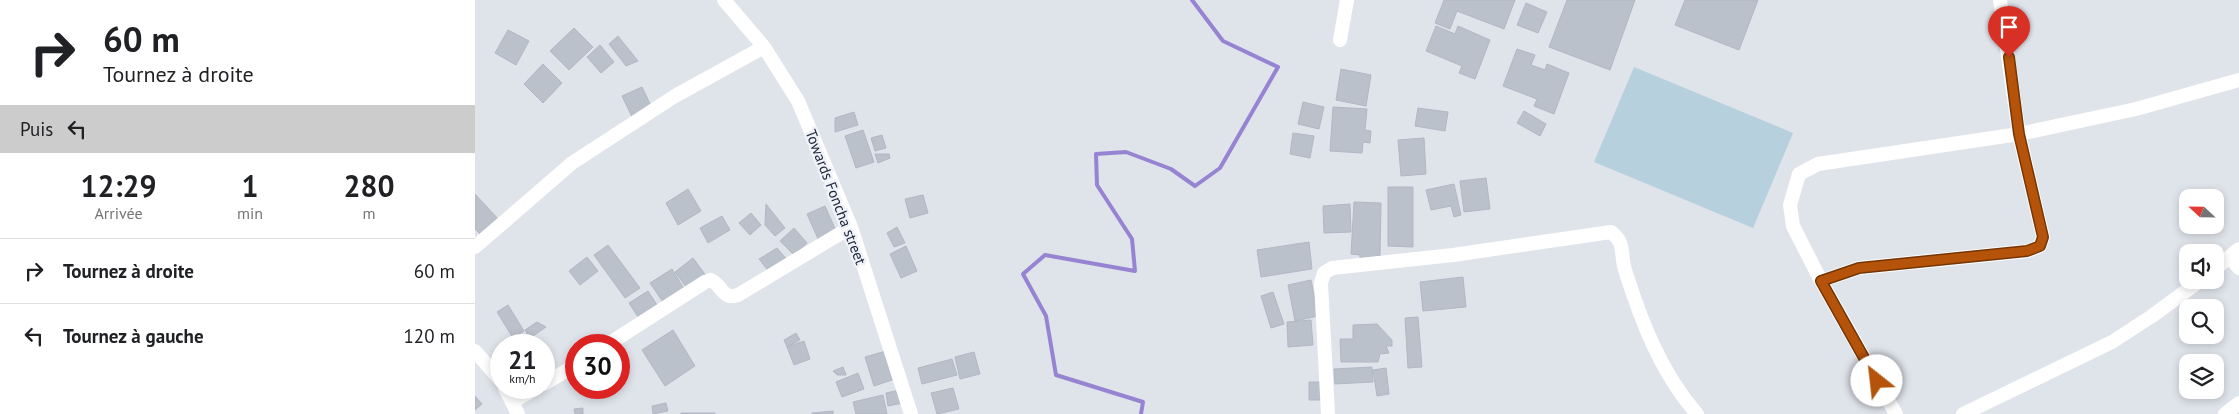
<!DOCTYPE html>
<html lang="fr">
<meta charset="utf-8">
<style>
:root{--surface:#fff;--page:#f2f2f2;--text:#202124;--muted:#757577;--line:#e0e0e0}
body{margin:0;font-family:"PT Sans",sans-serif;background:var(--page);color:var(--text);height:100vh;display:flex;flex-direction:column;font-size:19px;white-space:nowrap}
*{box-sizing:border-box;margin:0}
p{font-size:16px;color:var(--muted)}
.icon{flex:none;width:28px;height:28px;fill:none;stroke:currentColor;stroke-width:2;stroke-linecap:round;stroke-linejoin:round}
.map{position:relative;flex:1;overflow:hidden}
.details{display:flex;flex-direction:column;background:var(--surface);width:475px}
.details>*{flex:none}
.guide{background:#fff;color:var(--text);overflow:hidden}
.needle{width:32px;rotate:292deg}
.tools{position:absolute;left:1704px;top:189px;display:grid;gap:10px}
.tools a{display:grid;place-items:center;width:45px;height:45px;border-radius:10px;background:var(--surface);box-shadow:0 2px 8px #0003;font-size:25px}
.speed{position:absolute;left:15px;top:334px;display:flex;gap:10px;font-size:25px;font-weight:700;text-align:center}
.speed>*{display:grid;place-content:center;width:65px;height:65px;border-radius:50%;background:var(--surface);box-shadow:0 2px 8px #0003;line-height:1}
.speed small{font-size:12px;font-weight:400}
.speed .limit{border:8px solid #d22;background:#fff;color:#111}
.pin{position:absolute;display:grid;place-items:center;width:42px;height:42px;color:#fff;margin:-51px -21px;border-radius:50% 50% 50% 0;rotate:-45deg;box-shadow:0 0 5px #0007}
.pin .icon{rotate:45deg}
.me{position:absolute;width:55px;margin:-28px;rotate:331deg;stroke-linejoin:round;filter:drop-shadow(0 0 4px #0008)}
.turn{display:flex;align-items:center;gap:18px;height:105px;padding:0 20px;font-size:22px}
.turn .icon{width:65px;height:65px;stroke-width:2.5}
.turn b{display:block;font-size:35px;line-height:42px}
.then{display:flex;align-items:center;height:48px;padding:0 20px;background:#0003;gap:10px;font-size:19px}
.eta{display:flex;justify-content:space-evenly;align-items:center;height:85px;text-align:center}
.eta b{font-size:30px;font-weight:800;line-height:35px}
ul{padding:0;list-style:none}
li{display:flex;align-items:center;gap:15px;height:65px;padding:0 20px;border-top:1px solid var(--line)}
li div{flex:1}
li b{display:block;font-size:19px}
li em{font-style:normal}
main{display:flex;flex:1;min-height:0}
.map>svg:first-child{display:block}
.green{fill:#b6d0dd}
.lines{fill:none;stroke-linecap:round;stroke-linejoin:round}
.stream{stroke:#9684d2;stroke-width:4}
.building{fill:#bbc1cb;stroke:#b1b8c4}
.minor{stroke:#fff;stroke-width:14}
.route-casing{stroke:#753606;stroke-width:12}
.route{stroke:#b45309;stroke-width:9}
.labels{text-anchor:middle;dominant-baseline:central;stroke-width:5;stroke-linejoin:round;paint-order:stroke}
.street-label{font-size:15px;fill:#1f253b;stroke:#eff2f7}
</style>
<main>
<section class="details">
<div class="guide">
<div class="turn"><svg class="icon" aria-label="right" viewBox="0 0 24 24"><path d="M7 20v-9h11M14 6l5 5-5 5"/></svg><div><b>60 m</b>Tournez à droite</div></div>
<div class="then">Puis<svg class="icon" aria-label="left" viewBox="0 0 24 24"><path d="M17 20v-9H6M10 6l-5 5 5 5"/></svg></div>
</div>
<div class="eta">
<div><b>12:29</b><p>Arrivée</p></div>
<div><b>1</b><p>min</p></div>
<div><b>280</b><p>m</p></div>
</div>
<ul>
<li><svg class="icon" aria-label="right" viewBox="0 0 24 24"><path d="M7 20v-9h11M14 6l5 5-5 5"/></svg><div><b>Tournez à droite</b></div><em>60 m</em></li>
<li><svg class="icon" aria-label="left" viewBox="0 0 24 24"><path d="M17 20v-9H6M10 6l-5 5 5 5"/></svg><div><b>Tournez à gauche</b></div><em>120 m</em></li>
</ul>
</section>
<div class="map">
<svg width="1764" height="414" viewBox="0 0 1764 414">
<rect width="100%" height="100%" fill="#dfe3ea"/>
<path class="green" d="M1159 67 1318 133 1278 228 1119 162Z"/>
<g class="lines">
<path class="stream" d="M666 414 668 402 581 375 571 316 548 274 570 255 660 271 657 239 622 185 621 154 651 152 696 169 720 186 745 168 803 67 748 41 717 0"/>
</g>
<path class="building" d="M969 0H1040L1029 29 982 11 975 29 960 23Z
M1092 0H1160L1135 70 1074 47Z
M1210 0H1283L1264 50 1200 25Z
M1051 3 1072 12 1063 33 1042 25Z
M961 26 980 34 983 26 1015 40 1000 79 984 73 987 66 951 51Z
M99 28 118 47 94 70 75 51Z
M33 30 54 41 41 65 20 53Z
M143 36 163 61 151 66 134 44Z
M125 45 139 62 126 73 112 57Z
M1042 49 1060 55 1056 65 1070 70 1072 64 1094 73 1079 114 1059 106 1062 99 1028 86Z
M68 64 87 83 68 103 49 84Z
M866 69 896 75 891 106 861 100Z
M167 87 178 110 158 119 147 96Z
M828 102 849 107 844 129 823 124Z
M858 107 892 109 890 130 896 131 895 143 888 142 887 153 855 151Z
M943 108 973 112 970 131 940 126Z
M1049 111 1071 124 1065 136 1042 123Z
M379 112 383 125 360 132V118Z
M388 130 399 162 381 168 370 136Z
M818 133 839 136 835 158 815 154Z
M407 135 411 148 400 151 396 138Z
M949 138 951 174 926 176 923 140Z
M400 154H414L415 158 403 163Z
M1011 178 1015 209 989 212 985 181Z
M979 184 986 215 979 217 976 206 956 210 951 190Z
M913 187H938V247L913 246Z
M213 189 226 211 203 225 191 203Z
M0 194 25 221 8 237 0 229Z
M448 195 453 213 435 218 430 199Z
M879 202 906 203 905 256 900 255 898 261 885 260V255L876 254Z
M291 204 310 228 300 236 290 225Z
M875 204 876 232 849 233 848 206Z
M350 206 362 233 344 241 332 214Z
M276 213 286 225 275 235 264 223Z
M247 216 255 230 233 243 225 228Z
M422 227 430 243 419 247 412 233Z
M319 228 332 243 319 255 305 241Z
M834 242 837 269 786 277 782 250Z
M133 245 165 288 150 298 119 255Z
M431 246 442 271 426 278 415 254Z
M302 248 313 261 295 273 284 259Z
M112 257 123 271 105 285 94 271Z
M218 258 232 277 214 291 200 272Z
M197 269 211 292 190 305 175 283Z
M988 277 991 307 948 311 945 282Z
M836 280 843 316 820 321 813 285Z
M173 291 184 308 165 320 154 303Z
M798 292 809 324 796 328 786 296Z
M33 305 49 331 38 338 22 312Z
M943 317 947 367 933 368 930 318Z
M836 320 838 345 813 347 812 322Z
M62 322 71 327 55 338 50 330Z
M902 324 917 340V346H911L914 353 905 354 903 362H866L865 339H878V325Z
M198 330 220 366 190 386 167 350Z
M321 333 325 340 312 347 309 340Z
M55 338 60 345H46Z
M329 341 335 359 319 365 312 347Z
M411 351 420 379 399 386 390 357Z
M499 352 505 374 485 379 480 357Z
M477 359 482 375 447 384 443 368Z
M368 367 371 375H362L358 371Z
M897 367 898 382 860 384 859 369Z
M911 368 914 394 902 396 898 370Z
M383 373 389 389 367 397 361 382Z
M834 382H846L847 400H834Z
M478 388 484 409 462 414 456 393Z
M425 390 428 403 413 406 411 393Z
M408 395 412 414H381L378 402Z
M0 396 7 404 0 410Z
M191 403 193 411 178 414 177 406Z
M108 408V414H100L99 409Z
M358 411V414H337V413Z
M206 413H240V414H206Z"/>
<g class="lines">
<path class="minor" d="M249 0 289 47 323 101 376 227 436 414
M865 40 872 0
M0 247 97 163 200 96 289 47
M1755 258 1764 268
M1740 269 1764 249
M1346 281 1384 268 1553 251 1565 246 1568 237 1544 134 1525 0
M132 345 230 282 236 280C248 286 247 300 263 295L376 227
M0 351 26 381
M69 384 101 365
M30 388 43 414
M37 402 62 388
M853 414 846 283 849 273 857 268 978 255 1136 232C1151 243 1145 254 1150 270 1166 321 1186 373 1222 414
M1421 414 1346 281 1318 226 1315 205 1324 174 1343 164 1544 134 1661 109 1764 80
M1488 414 1637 342 1677 316 1726 280
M1750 414 1764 403"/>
</g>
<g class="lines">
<defs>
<path id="route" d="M1402 381 1346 281 1384 268 1552 251 1565 246 1568 237 1544 134 1534 57"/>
</defs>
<use href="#route" class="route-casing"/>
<use href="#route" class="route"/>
</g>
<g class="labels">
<g class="street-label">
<text transform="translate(361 197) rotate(69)">Towards Foncha street</text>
</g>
</g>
</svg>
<div class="tools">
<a><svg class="needle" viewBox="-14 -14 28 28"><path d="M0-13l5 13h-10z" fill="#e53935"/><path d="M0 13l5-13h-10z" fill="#757577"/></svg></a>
<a><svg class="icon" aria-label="sound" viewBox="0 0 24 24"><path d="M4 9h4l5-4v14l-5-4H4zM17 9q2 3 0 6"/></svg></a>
<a><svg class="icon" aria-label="search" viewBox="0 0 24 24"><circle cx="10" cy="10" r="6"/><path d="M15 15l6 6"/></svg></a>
<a><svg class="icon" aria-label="layers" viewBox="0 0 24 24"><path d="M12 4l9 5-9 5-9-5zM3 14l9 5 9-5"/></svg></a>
</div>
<div class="speed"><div>21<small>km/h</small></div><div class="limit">30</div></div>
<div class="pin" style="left:1534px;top:57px;background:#d93025"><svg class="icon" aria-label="arrive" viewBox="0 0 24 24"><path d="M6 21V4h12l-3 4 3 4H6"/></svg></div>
<svg class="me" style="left:1402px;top:381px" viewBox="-20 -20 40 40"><circle r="19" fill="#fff"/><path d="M0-13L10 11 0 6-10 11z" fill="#b45309"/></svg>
</div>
</main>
